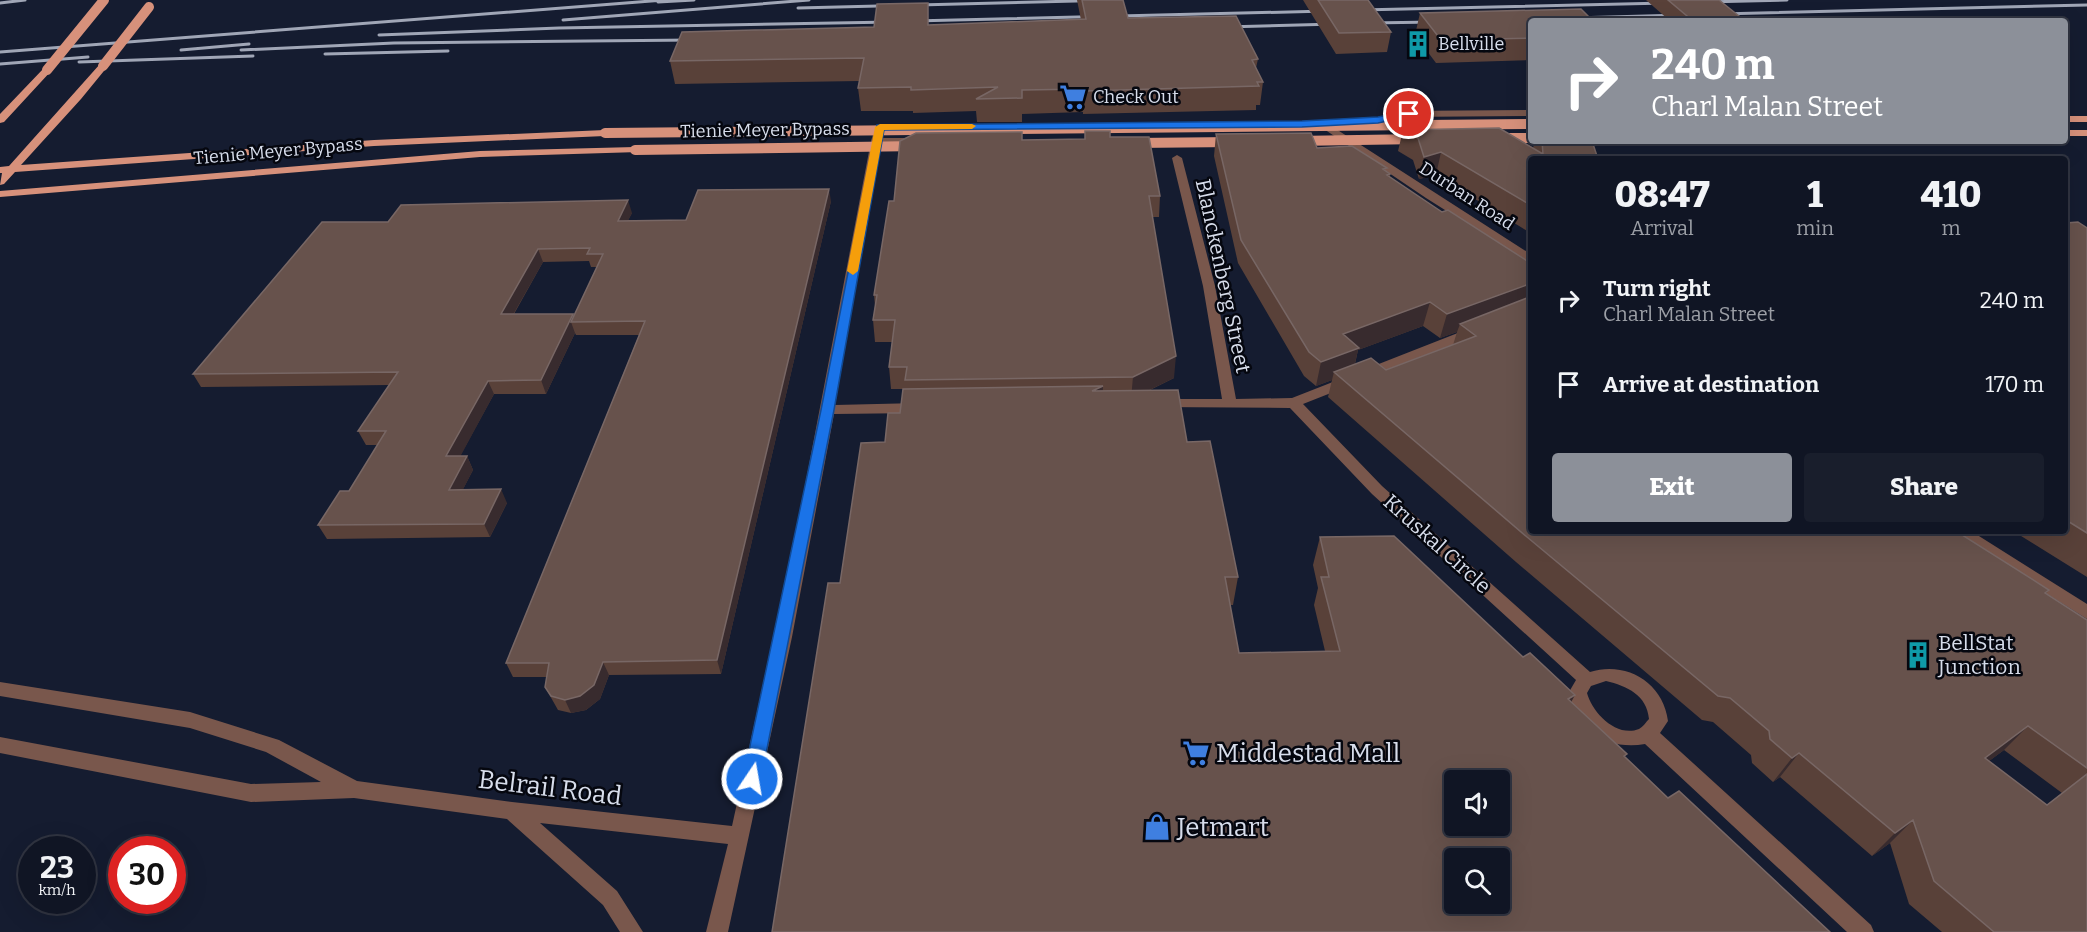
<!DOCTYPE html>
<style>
:root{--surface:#101524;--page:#191e2c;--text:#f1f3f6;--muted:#9c9fa6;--line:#303441;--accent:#8c9099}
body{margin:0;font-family:Bitter,serif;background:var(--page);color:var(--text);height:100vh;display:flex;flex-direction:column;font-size:22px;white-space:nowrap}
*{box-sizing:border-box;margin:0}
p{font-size:20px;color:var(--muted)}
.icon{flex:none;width:33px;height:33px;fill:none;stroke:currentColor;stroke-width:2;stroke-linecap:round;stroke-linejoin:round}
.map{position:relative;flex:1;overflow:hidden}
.sheet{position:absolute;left:1528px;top:156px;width:540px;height:378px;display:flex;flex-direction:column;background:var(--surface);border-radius:6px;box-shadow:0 6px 24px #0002,0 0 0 2px var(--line)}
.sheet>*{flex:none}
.top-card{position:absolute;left:1528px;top:18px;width:540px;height:126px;border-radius:6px;box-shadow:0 6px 24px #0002,0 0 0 2px var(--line);background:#8c9099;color:#fff;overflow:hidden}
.buttons{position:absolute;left:1444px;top:770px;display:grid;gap:12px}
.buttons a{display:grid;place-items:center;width:66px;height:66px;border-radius:6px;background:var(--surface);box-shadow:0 6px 24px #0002,0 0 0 2px var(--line);font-size:30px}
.speed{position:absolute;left:18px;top:836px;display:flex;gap:12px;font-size:30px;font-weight:700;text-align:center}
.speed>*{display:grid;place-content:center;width:78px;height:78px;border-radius:50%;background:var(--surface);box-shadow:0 6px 24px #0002,0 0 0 2px var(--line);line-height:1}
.speed small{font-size:15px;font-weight:400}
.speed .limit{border:9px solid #d22;background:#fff;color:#111}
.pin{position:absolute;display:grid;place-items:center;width:51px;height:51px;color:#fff;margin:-26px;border:3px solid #fff;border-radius:50%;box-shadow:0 2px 6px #0007}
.me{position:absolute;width:66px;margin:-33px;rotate:12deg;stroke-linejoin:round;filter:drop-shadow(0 0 4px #0008)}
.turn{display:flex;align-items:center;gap:21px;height:126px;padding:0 24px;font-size:27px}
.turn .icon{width:78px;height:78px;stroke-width:2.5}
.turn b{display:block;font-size:42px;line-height:51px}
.eta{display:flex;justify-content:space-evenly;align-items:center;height:102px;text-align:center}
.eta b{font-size:36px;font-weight:800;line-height:42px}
.cta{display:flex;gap:12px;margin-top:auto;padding:12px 24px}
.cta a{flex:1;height:69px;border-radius:6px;background:var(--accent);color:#fff;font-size:24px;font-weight:800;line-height:69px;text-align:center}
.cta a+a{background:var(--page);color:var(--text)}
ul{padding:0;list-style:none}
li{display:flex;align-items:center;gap:18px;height:84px;padding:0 24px}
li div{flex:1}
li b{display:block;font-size:22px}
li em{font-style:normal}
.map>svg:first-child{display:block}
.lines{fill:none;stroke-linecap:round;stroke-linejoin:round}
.minor{fill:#79574c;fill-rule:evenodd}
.major{fill:#d7917b;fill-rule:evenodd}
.rail{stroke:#a0a6b6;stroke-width:3}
.major-bridge{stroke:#d7917b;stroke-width:10}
.wall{fill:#594139;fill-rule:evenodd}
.shaded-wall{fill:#382b2e}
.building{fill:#67524c;stroke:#786765;stroke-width:1.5;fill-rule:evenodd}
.route{fill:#1a73e8;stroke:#114b97;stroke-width:1.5}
.slow{fill:#f59e0b}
.labels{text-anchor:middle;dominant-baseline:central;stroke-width:5;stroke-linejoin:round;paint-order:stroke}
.far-poi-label{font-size:18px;fill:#d7ddeb;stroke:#05070f;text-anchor:start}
.far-street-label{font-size:18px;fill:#d7ddeb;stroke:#05070f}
.street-label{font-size:21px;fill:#d7ddeb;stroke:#05070f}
.poi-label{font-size:21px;fill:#d7ddeb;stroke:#05070f;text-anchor:start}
.near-poi-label{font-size:26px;fill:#d7ddeb;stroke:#05070f;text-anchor:start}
.near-street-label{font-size:26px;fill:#d7ddeb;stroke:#05070f}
</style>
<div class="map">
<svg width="2087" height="932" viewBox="0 0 2087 932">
<rect width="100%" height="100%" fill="#151c30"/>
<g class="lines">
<path class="minor" d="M1532 110V116L1402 117 1378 123 1342 125 1337 122 1342 119 1378 117 1402 111Z
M1322 120 1532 255V265L1426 198 1318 125V121Z
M892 124 897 127 896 129 884 130 882 138H923L928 141 923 144H881L835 405 919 403 926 408 919 413 834 414 792 637 728 932H706L728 844 540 823 617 891 643 932H620L603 905 507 819 354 798 251 802 0 753V737L251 784 321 782 266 752 190 728 0 696V682L190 712 279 740 357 781 512 802 732 826 795 538 871 141 876 125Z
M1177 155 1182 158 1215 286 1236 399 1292 398 1468 329H1478L1480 332 1478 335 1303 404 1382 486 1590 672C1626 661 1663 682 1668 721L1660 733 1871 925 1874 932H1847L1645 744C1608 751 1577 730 1569 692L1576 680 1372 494 1290 408 1157 407 1155 404 1157 401 1162 399H1222L1203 286 1172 158ZM1606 681C1627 686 1647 695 1649 719 1646 722 1643 727 1639 729 1616 738 1592 712 1587 693L1591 686Z
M1951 531H1971L2087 604V619L1953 535Z"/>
<path class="major" d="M103 63 108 66 81 99 21 165 374 140 605 130 610 133 605 136 374 146 15 172 4 184 0 185 2 173H0V167L9 166 100 64Z
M44 68 52 70 4 122 0 123V114Z
M2066 116H2087V122H2066Z
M2066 130H2087V136H2066Z
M635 147 639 148V152L480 157 0 197V191L480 151Z"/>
<path class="rail" d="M658 2 694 0
M1705 2 1787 0
M0 3 25 0
M798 8 1116 0
M1360 10 1666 3
M1720 14 2087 5
M1573 18 1681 15
M563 20 809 0
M913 21 1327 11
M1369 23 1435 22
M1225 27 1336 24
M379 35 559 28 892 22
M181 50 249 44
M241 50 394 43 694 40
M0 52 664 0
M325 54 448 51
M79 62 253 56
M0 64 88 57"/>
<path class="major-bridge" d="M103 66 149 7
M47 70 104 0
M605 133 1532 124
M1496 138H1532
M1295 141 1421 139
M1133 143 1235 142
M635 150 920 146"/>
</g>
<path class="wall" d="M1077 0H1123L1128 18 1258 59 1256 68 1263 82 1260 105H1256V110L1083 114V112L1022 114V122H977L976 111 913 113V111H861L858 88 860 81 675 84 670 61 929 25 1081 20Z
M1303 0H1368L1391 32 1387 52 1336 54Z
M1646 0H1719L1744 20 1753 21H1670Z
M1420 13 1532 21V60L1436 63 1415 35Z
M1403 130 1533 148 1535 141H1592L1532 159V234L1436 175 1419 179 1413 160 1398 151Z
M1216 134 1317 148 1386 171 1390 174V177L1442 212 1532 531 2049 590 2046 594 2087 620V932H1942L1909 904 1890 843 1872 856 1780 777 1773 782 1752 763 1751 755 1713 722 1702 720 1516 562 1328 397 1332 380 1316 386 1304 376 1238 263 1214 156ZM1423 326 1440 338 1457 332 1453 345 1386 370 1355 364 1358 350ZM2004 750 2062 793 2047 805 1989 761Z
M1110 137 1160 196 1159 217H1152L1174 378 1148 391 1187 442 1238 577 1233 605H1230L1239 653 1325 651 1314 605 1318 588 1313 565 1320 537 1571 702 1627 754 1625 757 1668 798 1830 932 840 583 885 442 900 413 903 389H891L889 367 892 342H875L873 320 875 306 874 295 894 201 1022 140 1085 139Z
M831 201 721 674 609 675 600 699 586 710 571 713 558 710 545 687 547 677H513L506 663 639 335H576L575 333 546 394H494L460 456H467L473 470 463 489 507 503 490 537 327 539 318 525 349 491 378 445H366L358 431 389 385 201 387 193 374 632 213 628 220H686ZM589 261 591 267H597L574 316 573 314H514L543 262Z
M2066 223 2087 228V577L2013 531H2066Z"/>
<path class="shaded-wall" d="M1441 152 1436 175 1419 179 1424 157Z
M829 189 831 201 721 674 717 660Z
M628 200 632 213 622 233 618 221Z
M538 249 543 262 506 327 501 314Z
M1532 283V304L1460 324 1457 332 1440 338 1447 314Z
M1430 302 1423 326 1358 350 1353 372H1334L1332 380 1316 386 1321 362 1343 334Z
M573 314 576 322H571L575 333 546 394 541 380Z
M1176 356 1174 378 1131 399 1133 377Z
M488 381 494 394 453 470 446 456Z
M1103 386 1102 413 1092 391Z
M467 456 473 470 456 503 449 490Z
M501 489 507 503 490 537 484 524Z
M603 662 609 675 600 699 586 710 571 713 565 700Z
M1575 695 1560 723 1568 699Z
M2028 726 2004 750 1961 782 1985 758Z
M1799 753 1780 777 1773 782 1792 758Z
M1913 820 1890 843 1872 856 1895 833Z"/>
<path class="building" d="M1082 0H1123L1128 18 1236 16 1258 59 1252 60 1263 82H1257L1259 86 1084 91V89L1022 90V98L976 99 998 87 911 90V87L858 88 864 58 670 61 682 32 874 27 877 4 928 3V25L1086 19Z
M1318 0H1368L1391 32 1339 33Z
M1668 0H1719L1744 20 1751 19 1753 21H1693Z
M1581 9 1593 21H1532V38L1441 40 1420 13Z
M1499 128 1543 154 1542 141H1592L1598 159H1532V206L1441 152 1424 157 1418 138 1403 130Z
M1085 131H1110V137H1149L1160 196H1149L1176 356 1133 377 905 380 907 367H889L895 320H873L877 295H874L889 201H894L900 141 916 133 1022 132V140L1085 139Z
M1311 133 1317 148 1352 146 1387 168 1383 169 1390 174 1387 175 1442 212 1448 210 1532 264V283L1447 314 1430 302 1343 334 1359 348 1321 362 1309 352 1241 240 1216 134Z
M829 189 717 660 603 662 594 685 580 696 565 700 551 696 545 687 549 663H506L645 321 571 322 603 254H587L590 248 538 249 501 314H573L541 380 488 381 446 456H467L449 490 501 489 484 524 318 525 340 491H349L386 431H358L398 372 193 374 322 222H388L401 205 628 200 618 221 686 220 698 190Z
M2078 222 2087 228V533L2066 520V223Z
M1532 296V531H1956L2049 590 2045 593 2087 620V768L2028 726 1985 758 2047 805 2087 774V932H1994L1934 881 1913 820 1895 833 1799 753 1792 758 1770 739 1769 731 1730 698 1718 696 1527 537 1334 372 1371 358 1386 370 1476 336 1460 324Z
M1103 386 1092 391 1178 390 1187 442 1210 441 1238 577H1225L1239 653 1340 651 1321 577H1329L1320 537 1394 536 1523 657 1530 653 1575 695 1568 699 1627 754 1624 756 1668 798 1679 791 1830 932H772L828 583H840L861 443 885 442 888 413H900L903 389ZM1455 780H1500V825H1455ZM1455 858H1500V903H1455Z"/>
<path class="route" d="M1409 111 1412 112V116L1378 123 1302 127 884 130 834 410 761 779 758 785 752 787 746 785 743 779 821 410 877 125 1302 121 1378 117Z"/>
<path class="slow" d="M880 124H972L976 126 972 129 884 130 858 271 853 275 847 271 875 127Z"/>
<defs>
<symbol id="building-bare" viewBox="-9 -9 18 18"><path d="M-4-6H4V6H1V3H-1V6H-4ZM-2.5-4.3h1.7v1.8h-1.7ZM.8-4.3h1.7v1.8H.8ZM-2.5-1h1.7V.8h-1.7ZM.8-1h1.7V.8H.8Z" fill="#0f9aa8" stroke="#05070f" stroke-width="2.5" paint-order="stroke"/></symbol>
<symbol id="supermarket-bare" viewBox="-9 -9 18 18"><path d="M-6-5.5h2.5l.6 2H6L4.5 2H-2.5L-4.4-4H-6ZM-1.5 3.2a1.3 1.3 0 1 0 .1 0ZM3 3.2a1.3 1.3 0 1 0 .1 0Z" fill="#3f7fe0" stroke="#05070f" stroke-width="2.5" paint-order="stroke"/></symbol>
<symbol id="shop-bare" viewBox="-9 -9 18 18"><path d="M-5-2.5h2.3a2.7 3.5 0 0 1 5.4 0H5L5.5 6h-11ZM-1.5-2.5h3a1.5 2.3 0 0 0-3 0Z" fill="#3f7fe0" stroke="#05070f" stroke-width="2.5" paint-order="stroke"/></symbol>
</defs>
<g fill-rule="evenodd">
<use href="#building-bare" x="1399" y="25" width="38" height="38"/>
<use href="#supermarket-bare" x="1054" y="78" width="38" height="38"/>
<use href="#building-bare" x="1899" y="636" width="38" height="38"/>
<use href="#supermarket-bare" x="1177" y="734" width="38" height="38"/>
<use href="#shop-bare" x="1138" y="808" width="38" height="38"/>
</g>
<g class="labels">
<g class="far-poi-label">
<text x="1438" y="44">Bellville</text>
<text x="1093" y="97">Check Out</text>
</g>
<g class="far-street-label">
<text transform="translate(765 130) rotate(-1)">Tienie Meyer Bypass</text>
<text transform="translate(278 151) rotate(-5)">Tienie Meyer Bypass</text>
<text transform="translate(1467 196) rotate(33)">Durban Road</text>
</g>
<g class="street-label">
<text transform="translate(1223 276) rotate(78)">Blanckenberg Street</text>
<text transform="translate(1437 544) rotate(42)">Kruskal Circle</text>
</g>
<g class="poi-label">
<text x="1938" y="643">BellStat<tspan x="1938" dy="24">Junction</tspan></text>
</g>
<g class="near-poi-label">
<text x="1216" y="753">Middestad Mall</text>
<text x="1177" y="827">Jetmart</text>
</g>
<g class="near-street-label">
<text transform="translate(550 788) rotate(7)">Belrail Road</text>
</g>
</g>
</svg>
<div class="buttons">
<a><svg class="icon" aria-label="sound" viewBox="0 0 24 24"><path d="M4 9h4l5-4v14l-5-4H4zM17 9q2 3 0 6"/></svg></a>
<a><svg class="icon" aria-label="search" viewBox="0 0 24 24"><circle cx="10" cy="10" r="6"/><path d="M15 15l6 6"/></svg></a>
</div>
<div class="speed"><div>23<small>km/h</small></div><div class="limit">30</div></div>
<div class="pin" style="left:1409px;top:114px;background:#d93025"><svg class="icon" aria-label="arrive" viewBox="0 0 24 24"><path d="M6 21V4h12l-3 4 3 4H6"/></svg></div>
<svg class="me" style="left:752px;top:779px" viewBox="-20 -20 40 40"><circle r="17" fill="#1a73e8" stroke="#fff" stroke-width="3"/><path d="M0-11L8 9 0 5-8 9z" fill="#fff"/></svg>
<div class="top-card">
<div class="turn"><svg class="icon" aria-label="right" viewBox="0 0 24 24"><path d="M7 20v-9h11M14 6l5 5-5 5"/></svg><div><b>240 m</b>Charl Malan Street</div></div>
</div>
<section class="sheet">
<div class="eta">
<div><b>08:47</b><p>Arrival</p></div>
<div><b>1</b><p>min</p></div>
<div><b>410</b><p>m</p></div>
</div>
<ul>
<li><svg class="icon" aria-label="right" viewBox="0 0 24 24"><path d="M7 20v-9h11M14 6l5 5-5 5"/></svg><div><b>Turn right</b><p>Charl Malan Street</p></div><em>240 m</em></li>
<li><svg class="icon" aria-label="arrive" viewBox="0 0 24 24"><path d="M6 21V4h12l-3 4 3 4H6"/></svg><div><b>Arrive at destination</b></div><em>170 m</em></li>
</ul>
<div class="cta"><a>Exit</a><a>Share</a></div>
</section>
</div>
